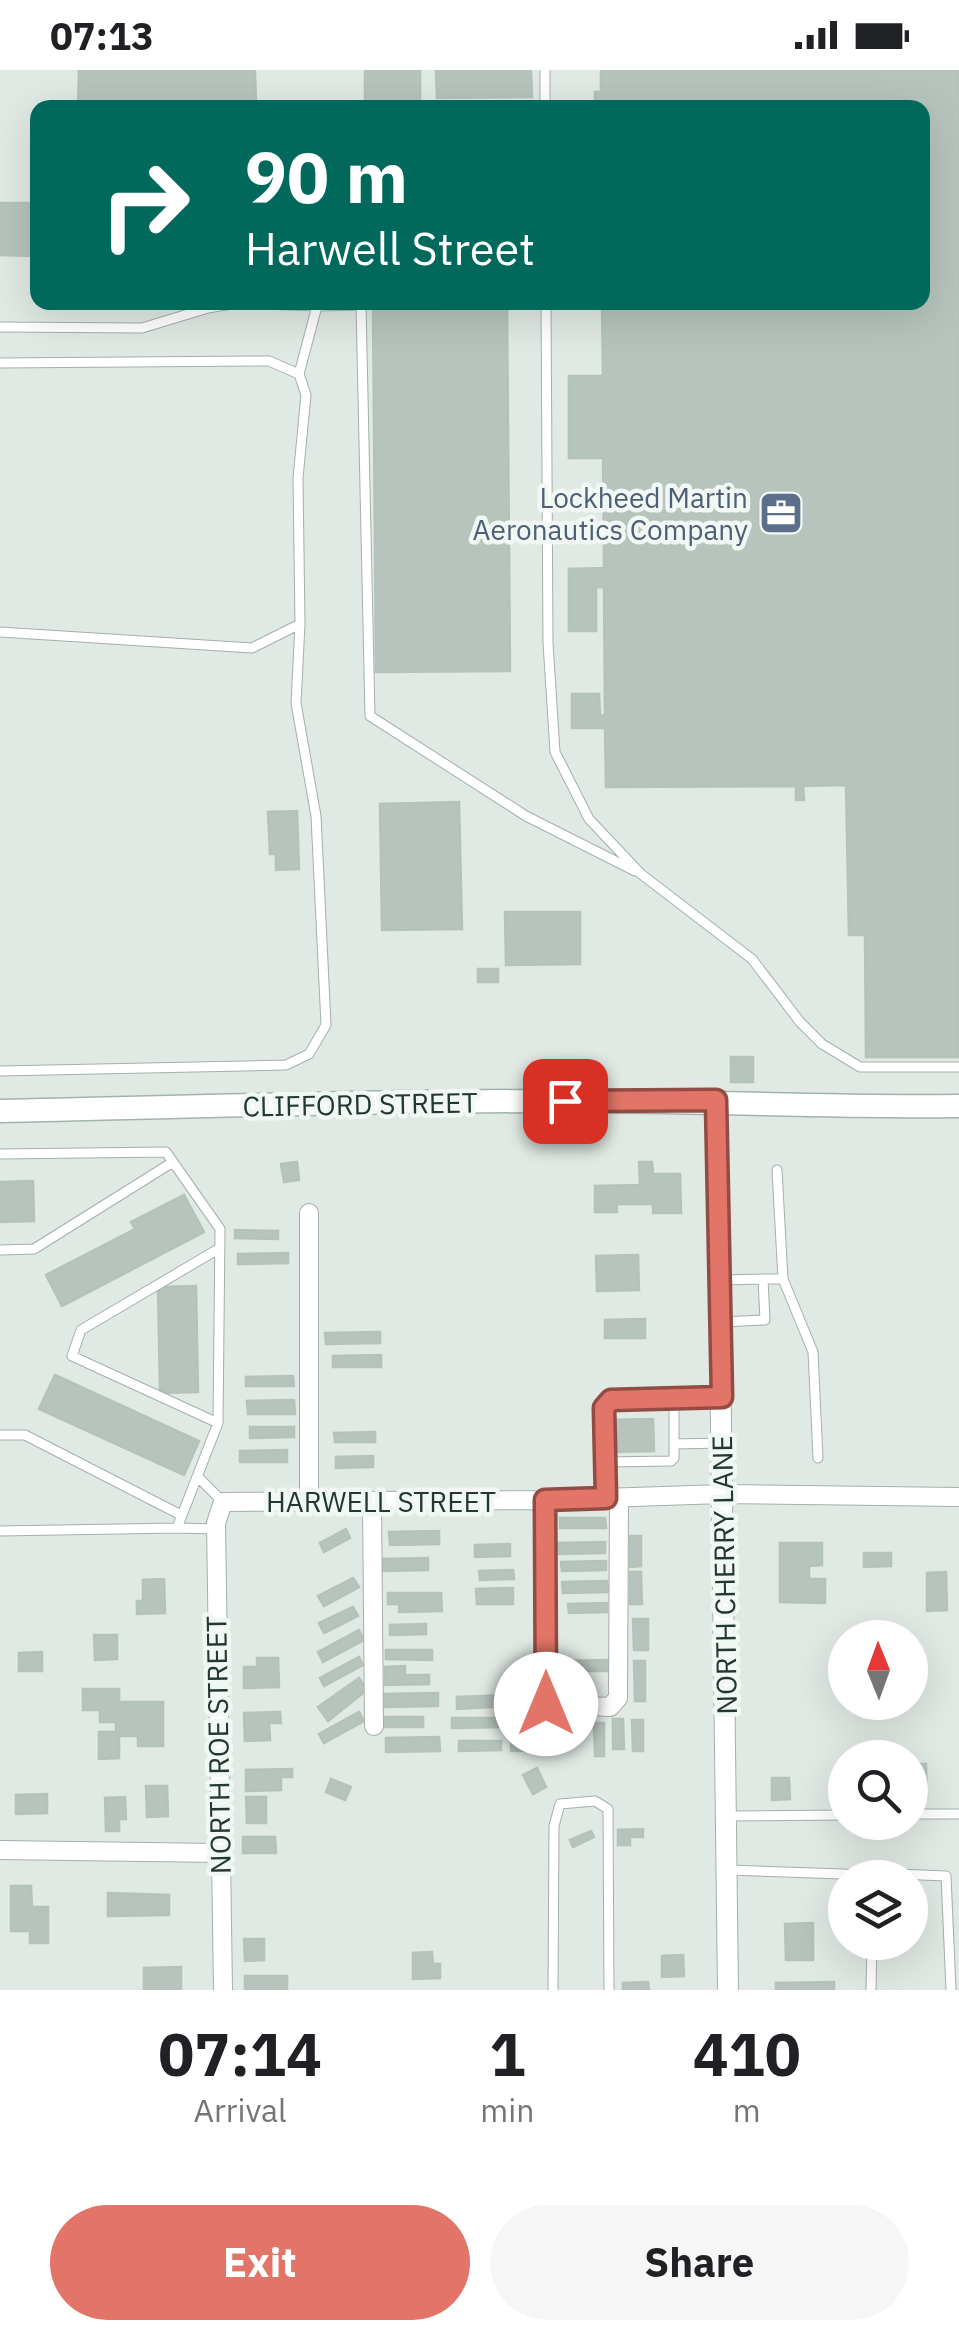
<!DOCTYPE html>
<style>
:root{--surface:#fff;--page:#f6f6f6;--text:#202124;--muted:#757577;--accent:#e27567}
body{margin:0;font-family:"IBM Plex Sans",sans-serif;background:var(--page);color:var(--text);height:100vh;display:flex;flex-direction:column;font-size:38px;white-space:nowrap}
*{box-sizing:border-box;margin:0}
p{font-size:32px;color:var(--muted)}
.icon{flex:none;width:55px;height:55px;fill:none;stroke:currentColor;stroke-width:2;stroke-linecap:round;stroke-linejoin:round}
.map{position:relative;height:1920px;overflow:hidden}
.drawer{display:flex;flex-direction:column;background:var(--surface);flex:1}
.drawer>*{flex:none}
.hud{position:absolute;left:30px;top:30px;width:900px;height:210px;border-radius:20px;box-shadow:0 10px 40px #0002;background:#00695c;color:#fff;overflow:hidden}
.needle{width:65px;rotate:359deg}
.controls{position:absolute;left:828px;top:1550px;display:grid;gap:20px}
.controls a{display:grid;place-items:center;width:100px;height:100px;border-radius:50%;background:var(--surface);box-shadow:0 10px 40px #0002;font-size:50px}
.pin{position:absolute;display:grid;place-items:center;width:85px;height:85px;color:#fff;margin:-42px;border-radius:20px;box-shadow:0 5px 15px #0006}
.me{position:absolute;width:110px;margin:-55px;rotate:0deg;stroke-linejoin:round;filter:drop-shadow(0 0 8px #0008)}
.turn{display:flex;align-items:center;gap:35px;height:210px;padding:0 50px;font-size:45px}
.turn .icon{width:130px;height:130px;stroke-width:2.5}
.turn b{display:block;font-size:70px;line-height:85px}
.eta{display:flex;justify-content:space-evenly;align-items:center;height:170px;text-align:center}
.eta b{font-size:60px;font-weight:700;line-height:70px}
.primary-button{display:flex;gap:20px;margin-top:auto;padding:20px 50px}
.primary-button a{flex:1;height:115px;border-radius:60px;background:var(--accent);color:#fff;font-size:40px;font-weight:700;line-height:115px;text-align:center}
.primary-button a+a{background:var(--page);color:var(--text)}
.status{display:flex;justify-content:space-between;align-items:center;height:70px;padding:0 50px;background:var(--surface);direction:ltr}
.status svg{height:28px;fill:currentColor}
.map>svg:first-child{display:block}
.building{fill:#b6c4bd;stroke:#b4c2ba;stroke-width:2.5}
.lines{fill:none;stroke-linecap:round;stroke-linejoin:round}
.service-casing{stroke:#a4b0aa;stroke-width:11}
.minor-casing{stroke:#a4b0aa;stroke-width:20}
.tertiary-casing{stroke:#a4b0aa;stroke-width:22}
.secondary-casing{stroke:#a1b4ab;stroke-width:25}
.service{stroke:#fff;stroke-width:9}
.minor{stroke:#fff;stroke-width:18}
.tertiary{stroke:#fff;stroke-width:20}
.secondary{stroke:#fff;stroke-width:22}
.route-casing{stroke:#934c43;stroke-width:25}
.route{stroke:#e27567;stroke-width:18}
.labels{text-anchor:middle;dominant-baseline:central;stroke-width:9;stroke-linejoin:round;paint-order:stroke}
.service-label{font-size:28px;fill:#4e5e75;stroke:#f1f7f3;text-anchor:end}
.street-label{font-size:28px;fill:#233830;stroke:#f1f7f3}
</style>
<div class="status"><b>07:13</b><svg viewBox="0 0 49 12"><path d="M0 12V9h3v3zM5 12V6h3v6zM10 12V3h3v9zM15 12V0h3v12zM26 1h20v11H26zM47 4h2v5h-2z"/></svg></div>
<div class="map">
<svg width="959" height="1920" viewBox="0 0 959 1920">
<rect width="100%" height="100%" fill="#e1e9e4"/>
<path class="building" d="M79 0H255L256 38H78Z
M365 0H420V37H365Z
M436 0H531L532 27 437 28Z
M601 0H959V987H866L865 865H849L846 715 803 716 804 730H796V716L606 717 605 658H572V624H599L600 646 605 645 604 517H596V561H569V499L604 498 603 388H569V306H603L602 232H922V38H595V22H601Z
M0 133H33L34 186 0 185Z
M481 232H507L510 601 376 602 373 240 481 239Z
M459 732 462 859 382 860 380 734Z
M297 741 299 799 276 800V784H270L268 742Z
M505 842H580V894L506 895Z
M478 899H498V912H478Z
M731 987H753V1012H731Z
M297 1092 299 1110 284 1112 281 1094Z
M639 1092H652L653 1104H680L681 1143H653V1134H617V1142H595V1116L640 1115Z
M33 1111 34 1151 0 1152V1112Z
M184 1125 204 1162 62 1236 46 1205 135 1159 131 1152Z
M235 1160 278 1161V1169L235 1168Z
M288 1183V1193L238 1194V1184Z
M638 1185 639 1220 597 1221 596 1186Z
M196 1216 198 1322 160 1323 158 1217Z
M645 1249V1268H605V1250Z
M380 1262V1273L326 1274 325 1263Z
M381 1285V1297H333V1286Z
M55 1305 199 1371 184 1405 39 1339Z
M293 1306 294 1316H246V1307Z
M294 1330 295 1344H248L247 1331Z
M653 1349 654 1381 609 1382V1350Z
M250 1357H294V1367L250 1368Z
M375 1362V1372H335L334 1363Z
M287 1380V1392H240V1381Z
M373 1386V1397L336 1398V1387Z
M560 1448H605L606 1458H560Z
M346 1459 350 1468 324 1482 320 1473Z
M439 1461V1474L390 1475 389 1462Z
M630 1466H641V1496L630 1497Z
M605 1472V1483L557 1484V1473Z
M780 1473H822V1495L809 1496V1509H825V1533L780 1532Z
M510 1474V1486L475 1487V1475Z
M864 1483H891V1496L864 1497Z
M428 1488V1500L382 1501V1489Z
M606 1491V1500L562 1501 561 1492Z
M513 1500 514 1509 480 1510 479 1501Z
M630 1502H641L642 1534H630Z
M946 1502 947 1540 927 1541V1503Z
M353 1508 359 1517 324 1536 318 1526Z
M164 1509 165 1543 137 1544V1531H143V1510Z
M607 1511 608 1522 563 1523 562 1512Z
M513 1518V1534H477L476 1519Z
M388 1523H441L442 1541 399 1542V1534H388Z
M607 1533V1542L569 1543 568 1534Z
M353 1537 358 1546 324 1563 319 1553Z
M633 1549H648V1580H634Z
M426 1554V1564L390 1565V1555Z
M359 1560 364 1570 323 1592 318 1582Z
M94 1565H117V1589L95 1590Z
M386 1580H432V1590L386 1589Z
M42 1582V1601H19V1583Z
M359 1587 363 1595 324 1616 320 1608Z
M257 1588H278L279 1617 244 1618V1597H257Z
M608 1590 609 1601H555V1591Z
M634 1591H645V1631H635Z
M405 1596V1605H429V1614L385 1615V1597Z
M359 1608 367 1620 328 1651 318 1637Z
M83 1619H119V1632H163V1676H138V1666H119V1688L99 1689V1662H116V1652H100V1640H83Z
M438 1623V1636L385 1637 384 1624Z
M509 1625V1636L457 1639V1627Z
M280 1642 281 1653H269L270 1670 245 1671 244 1643Z
M359 1642 364 1651 324 1673 319 1664Z
M384 1647H423V1657H384Z
M452 1648H506V1657L452 1658Z
M613 1649H623L624 1679H613Z
M632 1650H643V1681H633Z
M594 1653H604V1686H595Z
M439 1667 440 1681 386 1682V1668Z
M511 1670H547V1680L511 1681Z
M459 1671H501V1680L459 1681Z
M917 1694H926L927 1727 910 1728V1710H917Z
M537 1698 546 1717 533 1724 523 1705Z
M292 1699V1707H281V1720L246 1721V1700Z
M772 1708H789L790 1729 772 1730Z
M331 1709 351 1717 345 1730 326 1722Z
M146 1716H167L168 1746 147 1747Z
M47 1724V1743L16 1744V1725Z
M125 1727 126 1749H119V1761H106L105 1728Z
M246 1727H266V1753H247Z
M643 1759V1767H630V1775H618V1760Z
M591 1761 594 1767 573 1777 570 1770Z
M243 1767H275L276 1783H243Z
M11 1816H31L32 1837H48V1873H30V1861H11Z
M108 1823 169 1825V1845L108 1846Z
M813 1853V1890H786L785 1854Z
M244 1869H264V1890L245 1891Z
M432 1882 433 1894H440V1908L413 1909V1883Z
M683 1885 684 1906 662 1907V1886Z
M181 1897V1920H144V1898Z
M245 1906H287V1920H245Z
M648 1912 649 1920H623V1913Z
M834 1912V1920H776V1913Z"/>
<g class="lines">
<defs>
<path id="service" d="M545 0V38
M546 232 548 573 555 682 589 749 641 804 752 889 800 952 822 974 860 997H959
M0 257 142 258 208 238 237 233 317 236
M0 293 269 291 299 304 306 325 298 408 300 554 296 633 316 746 326 955 309 984 286 995 0 1001
M299 304 317 236 361 235 370 646 526 746 635 801
M0 562 252 578 300 554
M0 1084 166 1082 220 1159 218 1353 177 1458 0 1461
M0 1180 34 1179 173 1092
M763 1209H783L777 1100
M783 1209 813 1282 818 1388
M721 1252 765 1250 763 1209 722 1210
M218 1353 72 1286 81 1260 220 1178
M0 1365H25L181 1445
M674 1374 721 1373
M606 1392 671 1391 674 1388V1328
M198 1407 223 1432
M605 1428 603 1381 606 1333 611 1331 722 1327
M177 1458 216 1459
M910 1744H959
M727 1746 845 1745
M729 1800 872 1805
M872 1803 946 1806 951 1920
M553 1920 554 1756 560 1734 595 1731 608 1739 609 1920
M871 1920 872 1872"/>
<path id="minor" d="M309 1143V1431
M545 1430 547 1634 610 1637 618 1628 619 1428
M372 1431 374 1656
M0 1780 219 1783
M223 1920 216 1453 223 1432 542 1430 723 1424 959 1427"/>
<path id="tertiary" d="M717 1031 728 1920"/>
<path id="secondary" d="M0 1041C183 1037 365 1031 548 1031 685 1030 822 1038 959 1036"/>
</defs>
<use href="#service" class="service-casing"/>
<use href="#minor" class="minor-casing"/>
<use href="#tertiary" class="tertiary-casing"/>
<use href="#secondary" class="secondary-casing"/>
<use href="#service" class="service"/>
<use href="#minor" class="minor"/>
<use href="#tertiary" class="tertiary"/>
<use href="#secondary" class="secondary"/>
</g>
<g class="lines">
<defs>
<path id="route" d="M546 1634 545 1430 606 1428 604 1338 611 1330 722 1327 716 1030 565 1031"/>
</defs>
<use href="#route" class="route-casing"/>
<use href="#route" class="route"/>
</g>
<defs>
<symbol id="office-square" viewBox="-11 -11 22 22"><rect x="-9" y="-9" width="18" height="18" rx="4" fill="#5c6f8a" stroke="#f1f7f3"/><path d="M-6-3h4V-5.5h4V-3h4V5H-6ZM-1-4.5V-3h2v-1.5ZM-6 0V1H6V0Z" fill="#fff"/></symbol>
</defs>
<g fill-rule="evenodd">
<use href="#office-square" x="756" y="418" width="50" height="50"/>
</g>
<g class="labels">
<g class="service-label">
<text x="748" y="427">Lockheed Martin<tspan x="748" dy="32">Aeronautics Company</tspan></text>
</g>
<g class="street-label">
<text transform="translate(360 1034) rotate(-1)">CLIFFORD STREET</text>
<text x="381" y="1431">HARWELL STREET</text>
<text transform="translate(724 1505) rotate(-91)">NORTH CHERRY LANE</text>
<text transform="translate(218 1675) rotate(-91)">NORTH ROE STREET</text>
</g>
</g>
</svg>
<div class="controls">
<a><svg class="needle" viewBox="-14 -14 28 28"><path d="M0-13l5 13h-10z" fill="#e53935"/><path d="M0 13l5-13h-10z" fill="#757577"/></svg></a>
<a><svg class="icon" aria-label="search" viewBox="0 0 24 24"><circle cx="10" cy="10" r="6"/><path d="M15 15l6 6"/></svg></a>
<a><svg class="icon" aria-label="layers" viewBox="0 0 24 24"><path d="M12 4l9 5-9 5-9-5zM3 14l9 5 9-5"/></svg></a>
</div>
<div class="pin" style="left:565px;top:1031px;background:#d93025"><svg class="icon" aria-label="arrive" viewBox="0 0 24 24"><path d="M6 21V4h12l-3 4 3 4H6"/></svg></div>
<svg class="me" style="left:546px;top:1634px" viewBox="-20 -20 40 40"><circle r="19" fill="#fff"/><path d="M0-13L10 11 0 6-10 11z" fill="#e27567"/></svg>
<div class="hud">
<div class="turn"><svg class="icon" aria-label="right" viewBox="0 0 24 24"><path d="M7 20v-9h11M14 6l5 5-5 5"/></svg><div><b>90 m</b>Harwell Street</div></div>
</div>
</div>
<section class="drawer">
<div class="eta">
<div><b>07:14</b><p>Arrival</p></div>
<div><b>1</b><p>min</p></div>
<div><b>410</b><p>m</p></div>
</div>
<div class="primary-button"><a>Exit</a><a>Share</a></div>
</section>
